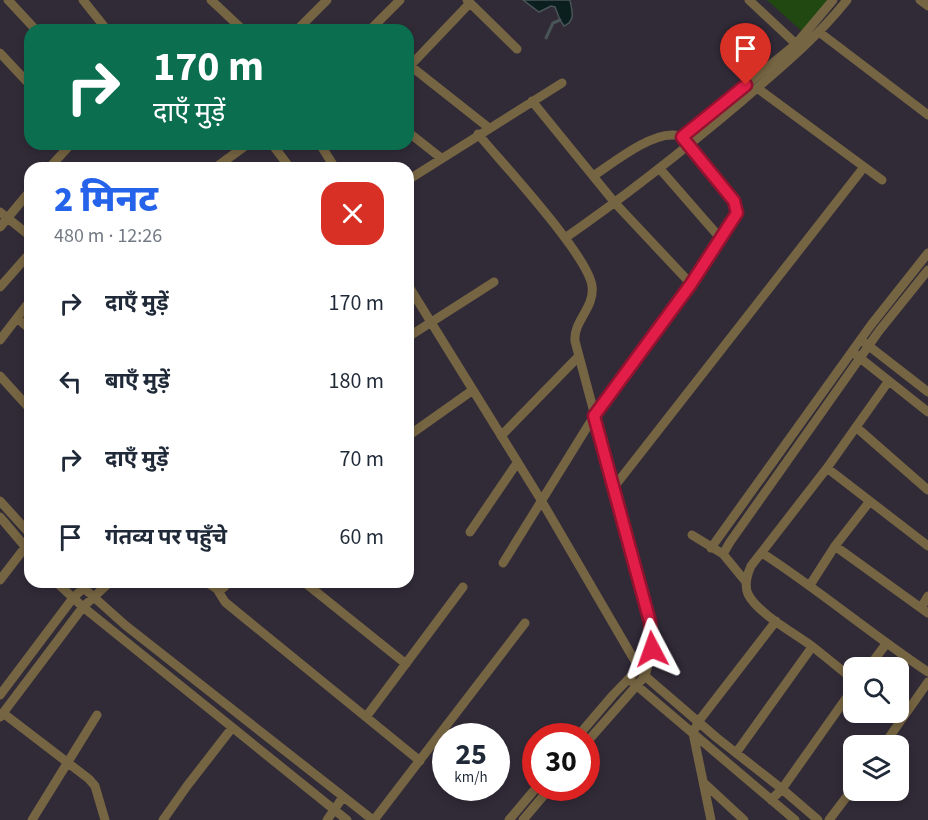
<!DOCTYPE html>
<html lang="hi">
<meta charset="utf-8">
<style>
:root{--surface:#fff;--page:#f6f6f7;--text:#1f2937;--muted:#747a83;--accent:#2563eb}
body{margin:0;font-family:"Source Sans 3","Noto Sans Devanagari",sans-serif;background:var(--page);color:var(--text);height:100vh;display:flex;flex-direction:column;font-size:22px;white-space:nowrap}
*{box-sizing:border-box;margin:0}
p{font-size:20px;color:var(--muted)}
.icon{flex:none;width:33px;height:33px;fill:none;stroke:currentColor;stroke-width:2;stroke-linecap:round;stroke-linejoin:round}
.map{position:relative;flex:1;overflow:hidden}
.side{position:absolute;left:24px;top:162px;width:390px;height:426px;display:flex;flex-direction:column;background:var(--surface);border-radius:18px;box-shadow:0 3px 9px #0003}
.side>*{flex:none}
.top-card{position:absolute;left:24px;top:24px;width:390px;height:126px;border-radius:18px;box-shadow:0 3px 9px #0003;background:#0b6e4f;color:#fff;overflow:hidden}
.buttons{position:absolute;left:843px;top:657px;display:grid;gap:12px}
.buttons a{display:grid;place-items:center;width:66px;height:66px;border-radius:12px;background:var(--surface);box-shadow:0 3px 9px #0003;font-size:30px}
.speed{position:absolute;left:432px;top:723px;display:flex;gap:12px;font-size:30px;font-weight:700;text-align:center}
.speed>*{display:grid;place-content:center;width:78px;height:78px;border-radius:50%;background:var(--surface);box-shadow:0 3px 9px #0003;line-height:1}
.speed small{font-size:15px;font-weight:400}
.speed .limit{border:9px solid #d22;background:#fff;color:#111}
.pin{position:absolute;display:grid;place-items:center;width:51px;height:51px;color:#fff;margin:-62px -26px;border-radius:50% 50% 50% 0;rotate:-45deg;box-shadow:0 0 6px #0007}
.pin .icon{rotate:45deg}
.me{position:absolute;width:66px;margin:-33px;rotate:356deg;stroke-linejoin:round;filter:drop-shadow(0 0 4px #0008)}
.turn{display:flex;align-items:center;gap:21px;height:126px;padding:0 30px;font-size:27px}
.turn .icon{width:78px;height:78px;stroke-width:2.5}
.turn b{display:block;font-size:42px;line-height:51px}
.round{display:grid;place-items:center;flex:none;width:63px;height:63px;border-radius:18px;background:var(--page)}
.overview{display:flex;align-items:center;justify-content:space-between;height:102px;padding:0 30px}
h1{font-size:36px;font-weight:800;line-height:45px;color:var(--accent)}
ul{padding:0;list-style:none}
li{display:flex;align-items:center;gap:18px;height:78px;padding:0 30px}
li div{flex:1}
li b{display:block;font-size:22px}
li em{font-style:normal}
.map>svg:first-child{display:block}
.green{fill:#214811}
.water{fill:#0c1f1f;stroke:#485456;stroke-width:1.5}
.lines{fill:none;stroke-linecap:round;stroke-linejoin:round}
.stream{stroke:#485456;stroke-width:3}
.minor{stroke:#766542;stroke-width:9}
.route-casing{stroke:#92132f;stroke-width:15}
.route{stroke:#e11d48;stroke-width:10}
</style>
<div class="map">
<svg width="928" height="820" viewBox="0 0 928 820">
<rect width="100%" height="100%" fill="#312b38"/>
<path class="green" d="M767 0H837L805 34Z"/>
<path class="water" d="M523 0H570C572 11 576 21 564 26L560 20 555 7 551 6 539 12Z"/>
<g class="lines">
<path class="stream" d="M546 38 553 23 560 20"/>
<path class="minor" d="M8 0 36 30
M83 0 107 30
M211 0 243 30
M467 0 517 49
M749 0 796 44
M920 0 928 6
M297 30 327 0
M370 30 400 0
M819 32 928 115
M0 53 30 85
M408 64 489 128
M408 68 470 3
M757 88 882 180
M532 101 615 203 691 284
M408 132 441 158
M478 134C502 163 588 255 592 286 595 308 573 321 575 341L650 622 652 649 645 676 586 743
M682 137 796 44 833 0
M272 144 290 168
M320 144 335 168
M49 168 71 144
M215 168 245 146
M660 169 721 239
M408 180 562 83
M0 212 30 236
M0 227 30 191
M565 238C627 195 685 149 742 101 779 69 816 39 847 0
M408 285 541 500 639 668 645 676 717 738 782 789 818 820
M0 287 30 253
M17 318 30 329
M408 337 494 282
M0 340 30 301
M865 343 928 392
M855 354 928 412
M0 376 30 409
M856 427 928 490
M408 436 473 390
M501 436 578 357
M827 468 928 546
M614 487 864 167
M0 501 30 534
M0 517 28 550
M470 532 517 463
M692 535 723 554 746 582
M835 546 928 613
M711 548 871 325 928 253
M762 553C819 590 871 634 928 672
M723 554 730 542 879 331 928 270
M503 563 594 416 691 284 737 213 734 201 690 145C685 140 682 135 674 135 650 133 613 163 593 176
M0 580 30 541
M56 582 83 607 347 820
M77 582 125 625 373 820
M206 582 217 589 223 588 229 582
M304 582 406 664
M810 585 835 546 870 501
M217 589 225 602 231 607 420 761
M921 608 928 596
M868 668 886 644
M629 679 795 820
M854 680C840 669 827 658 813 647 796 634 757 613 748 594 744 585 747 575 751 566L827 468 888 382
M0 695 73 598 90 582
M3 713 89 779 95 786 105 820
M0 717 83 607 110 582
M366 717 463 587
M578 736 613 695 639 668
M883 746 928 682
M736 753 812 647
M704 783 744 820
M771 800 782 789 854 687
M32 820 97 715
M163 820 187 786 232 728
M327 820 343 797
M374 820 525 623
M509 820 536 788
M523 820 550 788
M711 820 693 733 698 722 776 621
M829 820 854 787"/>
</g>
<g class="lines">
<defs>
<path id="route" d="M652 649 650 622 594 416 691 284 737 213 734 201 682 137 746 85"/>
</defs>
<use href="#route" class="route-casing"/>
<use href="#route" class="route"/>
</g>
</svg>
<div class="buttons">
<a><svg class="icon" aria-label="search" viewBox="0 0 24 24"><circle cx="10" cy="10" r="6"/><path d="M15 15l6 6"/></svg></a>
<a><svg class="icon" aria-label="layers" viewBox="0 0 24 24"><path d="M12 4l9 5-9 5-9-5zM3 14l9 5 9-5"/></svg></a>
</div>
<div class="speed"><div>25<small>km/h</small></div><div class="limit">30</div></div>
<div class="pin" style="left:746px;top:85px;background:#d93025"><svg class="icon" aria-label="arrive" viewBox="0 0 24 24"><path d="M6 21V4h12l-3 4 3 4H6"/></svg></div>
<svg class="me" style="left:652px;top:649px" viewBox="-20 -20 40 40"><path d="M0-17L14 15 0 8-14 15z" fill="#e11d48" stroke="#fff" stroke-width="4"/></svg>
<div class="top-card">
<div class="turn"><svg class="icon" aria-label="right" viewBox="0 0 24 24"><path d="M7 20v-9h11M14 6l5 5-5 5"/></svg><div><b>170 m</b>दाएँ मुड़ें</div></div>
</div>
<section class="side">
<div class="overview"><div><h1>2 मिनट</h1><p>480 m · 12:26</p></div><a class="round" style="background:#d93025;color:#fff"><svg class="icon" aria-label="close" viewBox="0 0 24 24"><path d="M6 6l12 12M18 6L6 18"/></svg></a></div>
<ul>
<li><svg class="icon" aria-label="right" viewBox="0 0 24 24"><path d="M7 20v-9h11M14 6l5 5-5 5"/></svg><div><b>दाएँ मुड़ें</b></div><em>170 m</em></li>
<li><svg class="icon" aria-label="left" viewBox="0 0 24 24"><path d="M17 20v-9H6M10 6l-5 5 5 5"/></svg><div><b>बाएँ मुड़ें</b></div><em>180 m</em></li>
<li><svg class="icon" aria-label="right" viewBox="0 0 24 24"><path d="M7 20v-9h11M14 6l5 5-5 5"/></svg><div><b>दाएँ मुड़ें</b></div><em>70 m</em></li>
<li><svg class="icon" aria-label="arrive" viewBox="0 0 24 24"><path d="M6 21V4h12l-3 4 3 4H6"/></svg><div><b>गंतव्य पर पहुँचे</b></div><em>60 m</em></li>
</ul>
</section>
</div>
